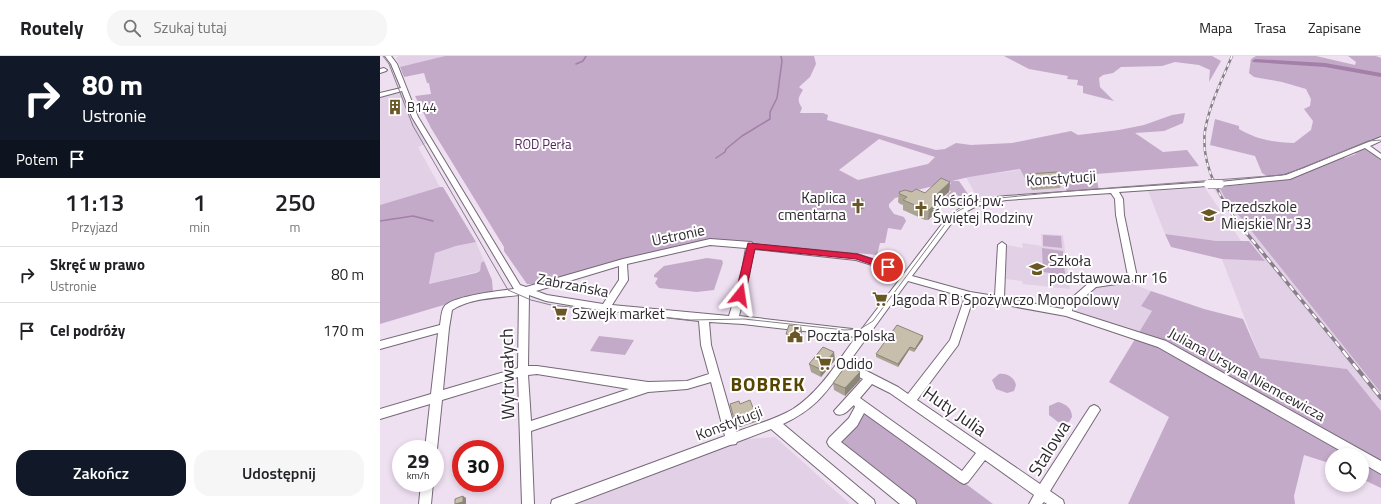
<!DOCTYPE html>
<html lang="pl">
<meta charset="utf-8">
<style>
:root{--surface:#fff;--page:#f6f6f6;--text:#202124;--muted:#757577;--line:#e0e0e0;--accent:#111827}
body{margin:0;font-family:"Titillium Web",sans-serif;background:var(--page);color:var(--text);height:100vh;display:flex;flex-direction:column;font-size:15px;white-space:nowrap}
*{box-sizing:border-box;margin:0}
p{font-size:13px;color:var(--muted)}
.icon{flex:none;width:22px;height:22px;fill:none;stroke:currentColor;stroke-width:2;stroke-linecap:round;stroke-linejoin:round}
.map{position:relative;flex:1;overflow:hidden}
.sheet{display:flex;flex-direction:column;background:var(--surface);width:380px}
.sheet>*{flex:none}
.guide{background:#111827;color:#fff;overflow:hidden}
.tools{position:absolute;left:945px;top:392px;display:grid;gap:8px}
.tools a{display:grid;place-items:center;width:44px;height:44px;border-radius:50%;background:var(--surface);box-shadow:0 2px 6px #0003;font-size:20px}
.speed{position:absolute;left:12px;top:384px;display:flex;gap:8px;font-size:20px;font-weight:700;text-align:center}
.speed>*{display:grid;place-content:center;width:52px;height:52px;border-radius:50%;background:var(--surface);box-shadow:0 2px 6px #0003;line-height:1}
.speed small{font-size:10px;font-weight:400}
.speed .limit{border:6px solid #d22;background:#fff;color:#111}
.pin{position:absolute;display:grid;place-items:center;width:34px;height:34px;color:#fff;margin:-17px;border:2px solid #fff;border-radius:50%;box-shadow:0 1px 4px #0007}
.me{position:absolute;width:44px;margin:-22px;rotate:15deg;stroke-linejoin:round;filter:drop-shadow(0 0 3px #0008)}
.turn{display:flex;align-items:center;gap:14px;height:84px;padding:0 16px;font-size:18px}
.turn .icon{width:52px;height:52px;stroke-width:2.5}
.turn b{display:block;font-size:28px;line-height:34px}
.then{display:flex;align-items:center;height:38px;padding:0 16px;background:#0003;gap:8px;font-size:15px}
.eta{display:flex;justify-content:space-evenly;align-items:center;height:68px;text-align:center}
.eta b{font-size:24px;font-weight:600;line-height:28px}
.action{display:flex;gap:8px;margin-top:auto;padding:8px 16px}
.action a{flex:1;height:46px;border-radius:16px;background:var(--accent);color:#fff;font-size:16px;font-weight:600;line-height:46px;text-align:center}
.action a+a{background:var(--page);color:var(--text)}
ul{padding:0;list-style:none}
li{display:flex;align-items:center;gap:12px;height:56px;padding:0 16px;border-top:1px solid var(--line)}
li div{flex:1}
li b{display:block;font-size:15px}
li em{font-style:normal}
header{display:flex;align-items:center;gap:24px;box-sizing:border-box;height:56px;padding:0 20px;background:var(--surface);border-bottom:1px solid var(--line)}
header strong{font-size:19px}
nav{display:flex;gap:22px;margin-inline-start:auto;font-size:14px}
.search{width:280px;height:36px;background:var(--page);display:flex;align-items:center;gap:10px;box-sizing:border-box;padding:0 14px;border-radius:16px;color:var(--muted);font-size:15px}
main{display:flex;flex:1;min-height:0}
.map>svg:first-child{display:block}
.built{fill:#e2d0e6}
.green{fill:#c3aac8;fill-rule:evenodd}
.lines{fill:none;stroke-linecap:round;stroke-linejoin:round}
.stream{stroke:#a37faa;stroke-width:1.5}
.river{fill:#a37faa;fill-rule:evenodd}
.minor-casing{stroke:#756877;stroke-width:2}
.minor{fill:#fff;fill-rule:evenodd}
.tram{stroke:#897f8b;stroke-width:1}
.rail-far2-casing{stroke:#897f8b;stroke-width:2.5}
.rail-far1-casing{stroke:#897f8b;stroke-width:3.5}
.rail-casing{stroke:#897f8b;stroke-width:4}
.rail-far2{stroke:#fff;stroke-width:1.5;stroke-dasharray:4;stroke-linecap:butt}
.rail-far1{stroke:#fff;stroke-width:2;stroke-dasharray:6;stroke-linecap:butt}
.rail{stroke:#fff;stroke-width:2.5;stroke-dasharray:8;stroke-linecap:butt}
.minor-bridge-casing{stroke:#756877;stroke-width:9;stroke-linecap:butt}
.minor-bridge{stroke:#fff;stroke-width:8}
.wall{fill:#aba494}
.shaded-wall{fill:#8b8678}
.building{fill:#c7bfac;stroke:#8b8678}
.route{fill:#e11d48;stroke:#92132f}
.labels{text-anchor:middle;dominant-baseline:central;stroke-width:4;stroke-linejoin:round;paint-order:stroke}
.far-poi-label{font-size:13px;fill:#2f2930;stroke:#fff;text-anchor:start}
.far-park-label{font-size:13px;fill:#55285e;stroke:#fff}
.street-label{font-size:15px;fill:#2f2930;stroke:#fff}
.poi-label{font-size:15px;fill:#2f2930;stroke:#fff;text-anchor:start}
.near-street-label{font-size:18px;fill:#2f2930;stroke:#fff}
.district-label{font-size:19px;font-weight:bold;letter-spacing:1px;fill:#584402;stroke:#fff}
</style>
<header>
<strong>Routely</strong>
<div class="search"><svg class="icon" aria-label="search" viewBox="0 0 24 24"><circle cx="10" cy="10" r="6"/><path d="M15 15l6 6"/></svg>Szukaj tutaj</div>
<nav><a>Mapa</a><a>Trasa</a><a>Zapisane</a></nav>
</header>
<main>
<section class="sheet">
<div class="guide">
<div class="turn"><svg class="icon" aria-label="right" viewBox="0 0 24 24"><path d="M7 20v-9h11M14 6l5 5-5 5"/></svg><div><b>80 m</b>Ustronie</div></div>
<div class="then">Potem<svg class="icon" aria-label="arrive" viewBox="0 0 24 24"><path d="M6 21V4h12l-3 4 3 4H6"/></svg></div>
</div>
<div class="eta">
<div><b>11:13</b><p>Przyjazd</p></div>
<div><b>1</b><p>min</p></div>
<div><b>250</b><p>m</p></div>
</div>
<ul>
<li><svg class="icon" aria-label="right" viewBox="0 0 24 24"><path d="M7 20v-9h11M14 6l5 5-5 5"/></svg><div><b>Skręć w prawo</b><p>Ustronie</p></div><em>80 m</em></li>
<li><svg class="icon" aria-label="arrive" viewBox="0 0 24 24"><path d="M6 21V4h12l-3 4 3 4H6"/></svg><div><b>Cel podróży</b></div><em>170 m</em></li>
</ul>
<div class="action"><a>Zakończ</a><a>Udostępnij</a></div>
</section>
<div class="map">
<svg width="1001" height="448" viewBox="0 0 1001 448">
<rect width="100%" height="100%" fill="#eedff1"/>
<path class="built" d="M19 0H65L21 12 16 2Z
M24 33 49 86 38 91 60 131 0 149V39Z
M670 110 686 135 597 141 586 121Z
M832 131H839L845 142 1001 337V355L967 313 880 302 842 203 885 205Z
M825 132 861 185H837L785 178 768 135Z
M661 178 683 179 690 233 643 228 642 225 626 223V189L643 192 642 187 662 190Z
M96 186 104 205 101 207 100 215 49 228 55 195Z
M743 224 771 235 761 250 772 255 758 280 687 257 713 228Z
M395 381 470 448H177L352 384Z"/>
<path class="green" d="M65 0H434L436 8 430 21 419 31 423 34C418 42 417 44 422 52L420 57H443L448 59 447 64 556 94 565 93 576 87 591 89 632 87 691 75 698 79 739 74 764 69 792 59 805 57 803 67 784 75 755 77 783 96 807 94 819 110 716 118 719 135 689 138 674 116 676 120 645 122 640 113 589 121 572 125H579L590 141V144L578 149 571 144 579 140 577 139 568 143 566 140 571 135 558 131 571 128 570 126 533 135V137L515 142 509 148V151L514 158 524 161 526 165 521 174 508 172 505 187H500L497 199 335 183 256 200 156 228H147L124 195V191L51 72 35 40 51 38 49 27H47L44 17 24 21 20 11ZM499 83 555 101 548 108 478 124 459 114Z
M624 0H832L841 5 829 26 830 14 819 9 795 6 782 10 741 11 733 17 723 19 719 22 720 31 734 45 703 37V30L697 29 698 24 687 23 688 20 649 13Z
M876 0H936L975 9 976 6 968 0H996L1001 2V81L905 120 890 122 882 117 875 100 830 89 835 63 859 70V73C878 84 892 86 914 87L931 74 933 65 924 53 930 50 931 43 926 33 902 26 874 21 869 17 871 3Z
M985 91 1001 104V337L845 142 839 131 870 128 869 127 914 121 963 101 965 102 976 98 975 96Z
M60 131H63L96 186 76 190 55 197 49 228 96 217 100 215 101 207 104 205 112 224 113 236 77 245 0 268V149Z
M785 178 837 185H869L885 205 842 203 791 191Z
M663 179 681 180 682 192 663 190Z
M662 192 683 195 685 219 663 216Z
M327 202 342 204 343 207 334 234 317 236 279 232 275 227 278 222 274 221V219L284 210Z
M771 235 824 253 863 263 880 302 967 313 1001 355V432L982 423V399H952V408L924 399 914 440 915 448H748L789 361 729 326 772 255 761 250Z
M219 280 254 284 245 299 210 295Z
M619 318C627 317 634 321 636 329L634 335 627 337 616 333 612 324Z
M678 346C686 348 692 352 692 361L689 366H678L669 359V350Z
M485 353 613 448H536L461 388C470 377 475 364 485 353Z"/>
<g class="lines">
<path class="stream" d="M196 8 203 5 206 0
M399 27 402 5 401 0
M336 102 345 96 346 93 362 80 390 63V56L397 42 399 28
M0 165 33 160 53 165"/>
<path class="river" d="M875 3 945 7 1001 17V21L945 11 873 6 872 5Z"/>
<defs>
<path id="minor" d="M5 0H11L17 8 38 61 140 229 146 231 243 203 330 183 371 186 374 188 477 198 511 209 512 211 508 214 476 204 374 193 369 220 359 260 481 274 565 164C582 147 603 142 626 140L831 126V130H828L739 136 743 143 744 159 757 221 750 226 716 231 693 251 692 255 786 285 1001 405V418L982 407V399H968L778 291 686 260 593 243 578 289 537 344 660 428 710 351 714 349 718 351 720 354 718 357 670 435 683 444 684 448H667L664 446 662 448H649L654 439 605 404 588 426 584 428 580 426 484 357 477 370 461 386 535 444 536 448H520L449 390 447 386 449 382 469 362 475 351 474 349C468 354 464 361 456 358L454 355 483 323 463 313C444 340 433 354 403 368L494 444 495 448H479L391 373 357 386 356 388 350 389 194 448H171L172 444 177 442 345 380 331 326 307 333 268 336 151 375 154 448H142L138 321 62 344 57 393 55 397V393H45L50 348 0 363V353L51 338 58 277 0 293V285L60 269C61 264 61 256 64 251 71 240 120 235 134 233L32 61 22 35 0 41V37L21 32 11 8ZM731 137 735 143 736 159 748 220 710 226 686 247 683 253 624 242 626 189 622 186 618 189 615 240 590 236 532 220 571 168 583 157 597 150 626 144ZM330 189 366 192 361 220 349 260 232 249 248 224 247 208ZM239 210V224L223 248 167 239 156 235ZM528 225 585 241 570 284 528 338 518 331 469 306ZM139 239 138 312 63 334 69 272 72 254C90 242 118 242 139 239ZM149 239 166 245 212 253 319 265 321 289 329 318 307 325 268 326 157 310H148ZM329 266 363 268 476 281C458 305 440 336 413 353 396 363 374 369 356 376L331 289ZM157 318 249 333 151 365 148 319ZM492 328 510 337 596 397 582 415 480 342Z
M4 12 7 14 6 15 0 17V13Z
M1001 81V85L990 90 1001 98V103L985 92 910 123 840 130 836 128 840 126 906 119Z
M41 427H53L51 448H39Z"/>
</defs>
<use href="#minor" class="minor-casing"/>
<use href="#minor" class="minor"/>
<path class="tram" d="M3 0 9 8 33 70 128 234 151 244 171 249 310 264 364 263 465 274 480 273 493 265 569 163 578 155 593 147 610 143 689 135 902 119 923 112 988 85 1001 84"/>
<defs>
<path id="rail-far2" d="M852 0C842 24 829 49 825 75 820 111 843 147 864 175"/>
<path id="rail-far1" d="M864 174 964 296"/>
<path id="rail" d="M963 295 1001 342"/>
</defs>
<use href="#rail-far2" class="rail-far2-casing"/>
<use href="#rail-far1" class="rail-far1-casing"/>
<use href="#rail" class="rail-casing"/>
<use href="#rail-far2" class="rail-far2"/>
<use href="#rail-far1" class="rail-far1"/>
<use href="#rail" class="rail"/>
<defs>
<path id="minor-bridge" d="M828 128H840"/>
</defs>
<use href="#minor-bridge" class="minor-bridge-casing"/>
<use href="#minor-bridge" class="minor-bridge"/>
</g>
<path class="wall" d="M648 118 683 124 680 132 652 134 647 126Z
M570 126 569 136 560 143 559 153 548 164H545L523 154V149L520 148 518 146 519 136 545 137Z
M475 144 485 152 479 154 475 149Z
M421 271 422 276 419 285 407 283 406 278Z
M543 283 534 296 529 294 518 311 496 301V298Z
M455 304 441 321 431 316 429 308Z
M480 316V324L465 340 454 334 453 327Z
M360 348 375 357 378 365 360 371 357 370 354 363Z"/>
<path class="shaded-wall" d="M570 126 569 136 560 143 559 153 548 164 549 154 556 139Z
M485 147V152L479 154V149Z
M421 271 422 276 419 285 418 280Z
M543 280V283L534 296 535 293Z
M530 291 529 294 518 311V308Z
M454 296 455 304 441 321 440 313Z
M480 316V324L465 340V332Z
M375 357 378 365 360 371 358 363Z
M83 440 86 442V448H76Z"/>
<path class="building" d="M677 116 683 124 653 126 648 118Z
M561 122 570 126 556 139 560 143 549 154H546L523 144 527 141 520 138 519 136 525 134 532 136 536 133 545 137Z
M481 142 485 147 479 149 475 144Z
M409 269 421 271 418 280 406 278Z
M517 269 543 280 535 293 530 291 518 308 496 298Z
M443 291 454 296 440 313 429 308Z
M468 310 480 316 465 332 453 327 465 311Z
M370 344 375 357 358 363H354L350 348 359 345 360 348Z
M83 440V446L75 448V443Z"/>
<path class="route" d="M368 187 477 198 511 209 513 211 508 214 476 203 375 193 365 239 360 243 355 239Z"/>
<defs>
<symbol id="building-bare" viewBox="-9 -9 18 18"><path d="M-4-6H4V6H1V3H-1V6H-4ZM-2.5-4.3h1.7v1.8h-1.7ZM.8-4.3h1.7v1.8H.8ZM-2.5-1h1.7V.8h-1.7ZM.8-1h1.7V.8H.8Z" fill="#695725" stroke="#fff" stroke-width="2.5" paint-order="stroke"/></symbol>
<symbol id="church-bare" viewBox="-9 -9 18 18"><path d="M-1.2-6h2.4v3.5h3.3v2.4h-3.3V6h-2.4V-.1h-3.3v-2.4h3.3Z" fill="#695725" stroke="#fff" stroke-width="2.5" paint-order="stroke"/></symbol>
<symbol id="school-bare" viewBox="-9 -9 18 18"><path d="M0-5L7-2L0 1L-7-2ZM-4 1L0 2.5L4 1V4Q0 6-4 4Z" fill="#695725" stroke="#fff" stroke-width="2.5" paint-order="stroke"/></symbol>
<symbol id="supermarket-bare" viewBox="-9 -9 18 18"><path d="M-6-5.5h2.5l.6 2H6L4.5 2H-2.5L-4.4-4H-6ZM-1.5 3.2a1.3 1.3 0 1 0 .1 0ZM3 3.2a1.3 1.3 0 1 0 .1 0Z" fill="#695725" stroke="#fff" stroke-width="2.5" paint-order="stroke"/></symbol>
<symbol id="civic-bare" viewBox="-9 -9 18 18"><path d="M-.6-6.5H3V-4.5H.6V-3L4-1V1h2V6H-6V1h2V-1L-.6-3ZM-1.2 2.5V6h2.4V2.5Z" fill="#695725" stroke="#fff" stroke-width="2.5" paint-order="stroke"/></symbol>
</defs>
<g fill-rule="evenodd">
<use href="#building-bare" x="4" y="40" width="22" height="22"/>
<use href="#church-bare" x="467" y="139" width="22" height="22"/>
<use href="#church-bare" x="530" y="142" width="22" height="22"/>
<use href="#school-bare" x="818" y="148" width="22" height="22"/>
<use href="#school-bare" x="646" y="202" width="22" height="22"/>
<use href="#supermarket-bare" x="489" y="232" width="22" height="22"/>
<use href="#supermarket-bare" x="169" y="246" width="22" height="22"/>
<use href="#civic-bare" x="404" y="268" width="22" height="22"/>
<use href="#supermarket-bare" x="433" y="296" width="22" height="22"/>
</g>
<g class="labels">
<g class="far-poi-label">
<text x="27" y="51">B144</text>
</g>
<g class="far-park-label">
<text x="163" y="88">ROD Perła</text>
</g>
<g class="street-label">
<text transform="translate(681 122) rotate(-4)">Konstytucji</text>
<text transform="translate(298 179) rotate(-12)">Ustronie</text>
<text transform="translate(193 229) rotate(11)">Zabrzańska</text>
<text transform="translate(867 318) rotate(29)">Juliana Ursyna Niemcewicza</text>
<text transform="translate(349 367) rotate(-21)">Konstytucji</text>
</g>
<g class="poi-label">
<text x="466" y="141" text-anchor="end">Kaplica<tspan x="466" dy="17">cmentarna</tspan></text>
<text x="553" y="144">Kościół pw.<tspan x="553" dy="17">Świętej Rodziny</tspan></text>
<text x="841" y="150">Przedszkole<tspan x="841" dy="17">Miejskie Nr 33</tspan></text>
<text x="669" y="204">Szkoła<tspan x="669" dy="17">podstawowa nr 16</tspan></text>
<text x="512" y="243">Jagoda R B Spożywczo Monopolowy</text>
<text x="192" y="257">Szwejk market</text>
<text x="427" y="279">Poczta Polska</text>
<text x="456" y="307">Odido</text>
</g>
<g class="near-street-label">
<text transform="translate(127 318) rotate(-91)">Wytrwałych</text>
<text transform="translate(575 355) rotate(35)">Huty Julia</text>
<text transform="translate(669 392) rotate(-58)">Stalowa</text>
</g>
<g class="district-label">
<text x="388" y="327">BOBREK</text>
</g>
</g>
</svg>
<div class="tools">
<a><svg class="icon" aria-label="search" viewBox="0 0 24 24"><circle cx="10" cy="10" r="6"/><path d="M15 15l6 6"/></svg></a>
</div>
<div class="speed"><div>29<small>km/h</small></div><div class="limit">30</div></div>
<div class="pin" style="left:508px;top:211px;background:#d93025"><svg class="icon" aria-label="arrive" viewBox="0 0 24 24"><path d="M6 21V4h12l-3 4 3 4H6"/></svg></div>
<svg class="me" style="left:360px;top:239px" viewBox="-20 -20 40 40"><path d="M0-17L14 15 0 8-14 15z" fill="#e11d48" stroke="#fff" stroke-width="4"/></svg>
</div>
</main>
